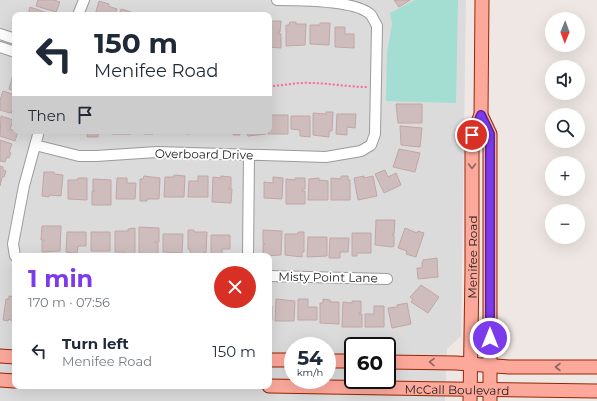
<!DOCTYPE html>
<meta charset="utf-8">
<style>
:root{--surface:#fff;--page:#f6f6f7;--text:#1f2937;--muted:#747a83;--accent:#7c3aed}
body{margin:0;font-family:Montserrat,sans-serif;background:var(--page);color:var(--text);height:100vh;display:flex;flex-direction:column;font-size:15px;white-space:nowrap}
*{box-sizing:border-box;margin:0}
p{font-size:13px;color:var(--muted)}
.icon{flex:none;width:22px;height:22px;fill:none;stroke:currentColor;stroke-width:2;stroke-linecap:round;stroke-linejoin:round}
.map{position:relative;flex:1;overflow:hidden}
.side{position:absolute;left:12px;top:253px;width:260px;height:136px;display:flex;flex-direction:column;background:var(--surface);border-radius:8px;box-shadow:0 4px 16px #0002}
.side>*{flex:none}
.hud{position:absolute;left:12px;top:12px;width:260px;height:122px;border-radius:8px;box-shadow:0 4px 16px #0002;background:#fff;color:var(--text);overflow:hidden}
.needle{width:26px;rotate:181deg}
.buttons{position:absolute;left:545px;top:12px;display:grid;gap:8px}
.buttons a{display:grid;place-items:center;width:40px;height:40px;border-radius:50%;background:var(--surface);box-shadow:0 4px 16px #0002;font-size:20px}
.speed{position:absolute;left:284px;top:337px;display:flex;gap:8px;font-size:20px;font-weight:700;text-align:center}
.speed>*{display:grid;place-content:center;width:52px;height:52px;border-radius:50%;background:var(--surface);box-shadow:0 4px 16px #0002;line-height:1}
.speed small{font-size:10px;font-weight:400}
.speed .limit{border:2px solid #111;border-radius:6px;background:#fff;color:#111}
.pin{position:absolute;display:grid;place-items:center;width:34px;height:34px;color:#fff;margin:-17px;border:2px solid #fff;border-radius:50%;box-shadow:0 1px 4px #0007}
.me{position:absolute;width:44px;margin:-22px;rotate:0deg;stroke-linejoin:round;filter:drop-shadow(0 0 3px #0008)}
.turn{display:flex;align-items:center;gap:14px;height:84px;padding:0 16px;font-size:18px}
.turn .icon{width:52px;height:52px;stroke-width:2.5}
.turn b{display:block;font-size:28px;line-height:34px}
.then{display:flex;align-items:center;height:38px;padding:0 16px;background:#0003;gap:8px;font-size:15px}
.round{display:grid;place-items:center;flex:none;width:42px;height:42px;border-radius:21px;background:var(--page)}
.headline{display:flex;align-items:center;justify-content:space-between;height:68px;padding:0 16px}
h1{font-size:24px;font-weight:700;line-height:30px;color:var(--accent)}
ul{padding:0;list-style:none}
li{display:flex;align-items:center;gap:12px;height:60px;padding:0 16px}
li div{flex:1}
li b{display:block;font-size:15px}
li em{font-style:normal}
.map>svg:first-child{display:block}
.residential{fill:#dcdbdb;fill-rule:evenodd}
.water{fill:#a4ddd2}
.building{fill:#cfbdbd;stroke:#c1a6a6}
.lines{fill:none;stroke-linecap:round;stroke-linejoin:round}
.minor-casing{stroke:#9b9b9b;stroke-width:12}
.major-casing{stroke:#982500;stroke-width:15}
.path{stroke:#fa6998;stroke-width:2;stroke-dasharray:2 2;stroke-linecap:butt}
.minor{stroke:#fff;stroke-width:10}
.major{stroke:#fca99c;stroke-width:13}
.oneway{stroke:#8d645d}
.route-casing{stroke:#51269a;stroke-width:10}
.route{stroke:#7c3aed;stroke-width:7}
.labels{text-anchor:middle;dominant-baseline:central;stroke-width:3.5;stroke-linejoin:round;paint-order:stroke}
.street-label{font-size:12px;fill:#1e1e1e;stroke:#fff}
</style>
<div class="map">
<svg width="597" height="401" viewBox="0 0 597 401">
<rect width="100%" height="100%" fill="#efe7e4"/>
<path class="residential" d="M0 0H466L461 336 447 349 445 401H0ZM15 15H269V131H15ZM15 256H269V386H15ZM293 346H327V380H293ZM353 346H387V380H353Z"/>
<path class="water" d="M415 0H458L456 103 386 101 387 52 392 24 390 13Z"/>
<path class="building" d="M38 0H54L60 2 56 12 36 6Z
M394 0H410L399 7Z
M99 1 109 4 108 6 117 9 115 15H95Z
M30 7 53 15H28Z
M121 9 131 12 130 15H119Z
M271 21H281L280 32H278V33L281 34V48L269 47V23H271Z
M290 22H296V24H306L305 45 286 46V25H289Z
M320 23H330L329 45 310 44V25H320Z
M335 27H345V34H354V48L335 47Z
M14 71H15V91L9 89Z
M3 91 15 95V114L11 113 12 111 10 113 0 110V100Z
M396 104H422V123H398Z
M326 112H333L332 131H329V137L313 135V113L326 114Z
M337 114H356L355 128 347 127V135L336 134Z
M269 115H288V134H268Z
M1 116 13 120 10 129 18 132 15 141 0 136Z
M291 116H310V137L300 136V130L291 129Z
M400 126 422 128 420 147 401 145Z
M62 131H81V134L72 132 68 133Z
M87 131H98V137H87Z
M112 131H131V134H112Z
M134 131H153V134H145Z
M159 131H175V132L159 133Z
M179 131H190V134L179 133Z
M201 131H220V133H203Z
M224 131H240V135H233V133H223Z
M246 131H266V134L248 136Z
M0 140 12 144 9 152 11 153 9 158 7 157 5 162 0 161Z
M399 149 420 153 415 172 393 167Z
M0 166 3 167V170L6 171 4 177H2L0 186Z
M385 170 388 177 396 173 401 185 384 193 375 174Z
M44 172H54V174L63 175 61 196 49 195V197L42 196Z
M174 175 185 176 184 197H164L165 177H174Z
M144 176 160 178 159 199H147V201H140V179H143Z
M198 176H208V197H188L189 181H198Z
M221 176 231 177V188H228V189H232L231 203 212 202 213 177 221 178Z
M341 176H348V180H350V200H331V178L341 179Z
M364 176V178L373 176 377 196 358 200 354 178Z
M273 177 283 178 282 199 264 198V182L273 183Z
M78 178H87V200L68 199V180H77Z
M117 178H127V183H136L135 199H116Z
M295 178H305V189H302V191H305V204H286V179L295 180Z
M319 178V180L328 181V200H308L309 179Z
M93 179 111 180V205H92V191H95L93 190Z
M376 220H395L394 234H392V235H394V246L392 247 375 245Z
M42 226H61L60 251 42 252V241H44V240H41Z
M139 227 159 228V242H155V243H158V254L139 253Z
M135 228V254H124V252H115V231H128V229Z
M405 228 417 233 418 231 424 233 416 257 406 254 407 251 398 248Z
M188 230H194V232H207L206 253 190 255V249H188Z
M263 230 282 231 281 255 263 256V245L265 244H263Z
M67 232H86V246H78L77 253 66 252Z
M91 232H110V251H91Z
M298 232H304V252H302V257L285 255V234H298Z
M352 233H371V253H357V256H352Z
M163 234H183L182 253 163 252Z
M211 235H230V249H222V255H211Z
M308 237H327V256L307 257Z
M330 238H349L348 252H340V258H329Z
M437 258 438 277 418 279 417 268H422V262H423V260Z
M421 285 439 297 428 313 411 302 413 299 410 297Z
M9 296 15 297V321L10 320 9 319 8 321 3 320 6 299H9Z
M276 299 295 301 294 321H275Z
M298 299H308V307H317V320H298Z
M323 299 330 300V302H339V324L320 323V303H323Z
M352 301H361V313H359V314H362V327H342L343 302 352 303Z
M407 303 411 324 392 328 388 308 397 307V305Z
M269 306H272V320H269Z
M374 306H384V327H365V314H374Z"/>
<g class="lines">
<defs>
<path id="minor" d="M78 15 84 0
M0 34 15 39
M0 47 15 52
M35 145 79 156H96L157 152 326 157 361 151 371 145 375 134 377 26C375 22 373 18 371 15 357 0 297 0 277 0
M15 256 13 244 24 186 39 131
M248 256 249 155
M269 276 387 279"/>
<g id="major">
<path d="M482 0 481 115 490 134V401"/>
<path d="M0 356 15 357"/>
<path d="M269 360H293"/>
<path d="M327 361H353"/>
<path d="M387 362 456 363 509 367H597"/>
<path d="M0 380 15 381"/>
<path id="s1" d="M269 386C378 388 488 390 597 391"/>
<path id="s2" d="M470 401 472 270V135L481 115"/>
</g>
</defs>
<use href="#minor" class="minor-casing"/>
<use href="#major" class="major-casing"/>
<path class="path" d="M269 86C283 86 296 82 310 83 329 83 348 87 367 87"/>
<use href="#minor" class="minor"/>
<use href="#major" class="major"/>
</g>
<defs><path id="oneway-chevron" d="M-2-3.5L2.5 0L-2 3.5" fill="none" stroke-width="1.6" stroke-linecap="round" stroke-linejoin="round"/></defs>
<g class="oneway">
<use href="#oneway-chevron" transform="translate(472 166) rotate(90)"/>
<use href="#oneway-chevron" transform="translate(432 362) rotate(-179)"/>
<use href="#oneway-chevron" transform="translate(558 367) rotate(-180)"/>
</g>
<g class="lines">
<defs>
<path id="route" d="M472 135 481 115 490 134V338"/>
</defs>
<use href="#route" class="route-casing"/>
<use href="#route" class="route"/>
</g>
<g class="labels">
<g class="street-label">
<text transform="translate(204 154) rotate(1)">Overboard Drive</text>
<text stroke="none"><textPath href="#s2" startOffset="144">Menifee Road</textPath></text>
<text transform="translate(328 277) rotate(1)">Misty Point Lane</text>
<text stroke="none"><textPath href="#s1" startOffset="188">McCall Boulevard</textPath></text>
</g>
</g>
</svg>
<div class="buttons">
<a><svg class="needle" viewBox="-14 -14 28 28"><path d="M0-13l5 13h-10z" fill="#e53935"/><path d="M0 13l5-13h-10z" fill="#747a83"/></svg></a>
<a><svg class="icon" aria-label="sound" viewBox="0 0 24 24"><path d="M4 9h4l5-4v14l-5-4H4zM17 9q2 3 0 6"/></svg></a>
<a><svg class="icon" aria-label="search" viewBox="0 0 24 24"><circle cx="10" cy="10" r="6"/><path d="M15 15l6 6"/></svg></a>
<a>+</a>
<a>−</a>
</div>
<div class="speed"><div>54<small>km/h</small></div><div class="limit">60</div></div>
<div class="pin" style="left:472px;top:135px;background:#d93025"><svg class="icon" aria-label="arrive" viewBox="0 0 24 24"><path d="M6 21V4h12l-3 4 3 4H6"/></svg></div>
<svg class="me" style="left:490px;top:338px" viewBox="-20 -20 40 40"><circle r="17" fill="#7c3aed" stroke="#fff" stroke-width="3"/><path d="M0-11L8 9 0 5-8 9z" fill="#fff"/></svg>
<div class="hud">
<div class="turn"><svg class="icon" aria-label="left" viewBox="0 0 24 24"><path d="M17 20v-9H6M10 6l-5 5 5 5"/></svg><div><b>150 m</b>Menifee Road</div></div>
<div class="then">Then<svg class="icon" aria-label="arrive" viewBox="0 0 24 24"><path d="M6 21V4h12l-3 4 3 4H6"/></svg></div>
</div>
<section class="side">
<div class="headline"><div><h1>1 min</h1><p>170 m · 07:56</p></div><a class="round" style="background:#d93025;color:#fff"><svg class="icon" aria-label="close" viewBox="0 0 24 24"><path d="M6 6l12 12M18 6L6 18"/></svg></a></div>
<ul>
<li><svg class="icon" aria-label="left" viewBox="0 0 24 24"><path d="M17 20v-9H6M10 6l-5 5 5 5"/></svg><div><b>Turn left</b><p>Menifee Road</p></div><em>150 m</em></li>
</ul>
</section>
</div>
